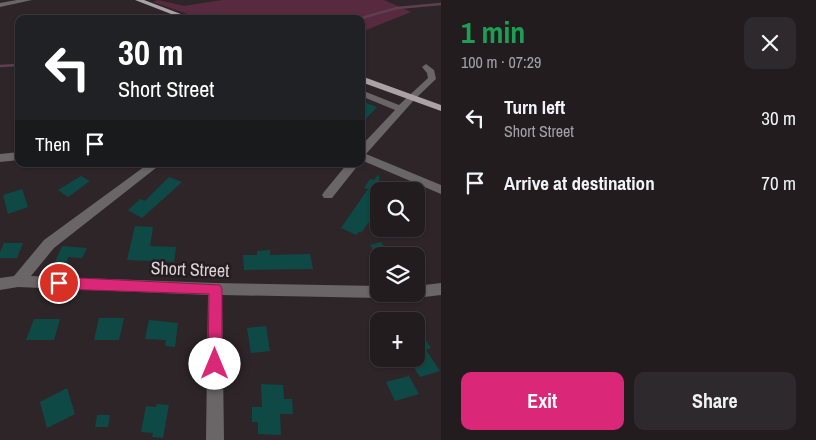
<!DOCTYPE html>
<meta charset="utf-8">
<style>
:root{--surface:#221c1f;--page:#2e292c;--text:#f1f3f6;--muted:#a2a1a4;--line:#3f3a3d;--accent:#db2777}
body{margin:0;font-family:"Archivo Narrow",sans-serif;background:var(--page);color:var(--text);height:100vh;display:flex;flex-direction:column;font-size:19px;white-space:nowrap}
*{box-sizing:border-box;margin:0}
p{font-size:16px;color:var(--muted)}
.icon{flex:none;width:28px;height:28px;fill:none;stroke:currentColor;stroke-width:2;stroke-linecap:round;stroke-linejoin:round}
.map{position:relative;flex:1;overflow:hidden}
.panel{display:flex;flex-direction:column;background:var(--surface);width:375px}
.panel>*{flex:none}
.guide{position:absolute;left:15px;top:15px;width:350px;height:152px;border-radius:10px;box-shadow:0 1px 4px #0004,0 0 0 1px var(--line);background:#202124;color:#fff;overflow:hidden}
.buttons{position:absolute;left:370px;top:182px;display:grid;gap:10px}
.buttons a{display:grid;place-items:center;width:55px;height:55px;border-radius:10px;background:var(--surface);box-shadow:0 1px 4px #0004,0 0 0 1px var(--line);font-size:25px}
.pin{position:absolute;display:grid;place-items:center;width:42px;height:42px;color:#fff;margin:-21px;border:2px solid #fff;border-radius:50%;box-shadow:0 1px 5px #0007}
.me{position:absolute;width:55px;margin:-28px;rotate:0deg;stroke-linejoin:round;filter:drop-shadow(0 0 4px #0008)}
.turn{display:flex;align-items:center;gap:18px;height:105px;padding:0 20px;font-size:22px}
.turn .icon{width:65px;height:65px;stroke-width:2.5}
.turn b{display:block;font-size:35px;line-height:42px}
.then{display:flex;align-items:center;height:48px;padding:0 20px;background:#0003;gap:10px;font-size:19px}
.round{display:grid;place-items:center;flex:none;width:52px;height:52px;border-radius:10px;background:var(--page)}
.headline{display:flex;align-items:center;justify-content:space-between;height:85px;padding:0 20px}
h1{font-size:30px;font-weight:700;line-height:38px;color:#1e9e55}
.button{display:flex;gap:10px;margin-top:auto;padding:10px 20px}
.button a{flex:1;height:58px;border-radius:10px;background:var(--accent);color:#fff;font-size:20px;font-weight:700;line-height:58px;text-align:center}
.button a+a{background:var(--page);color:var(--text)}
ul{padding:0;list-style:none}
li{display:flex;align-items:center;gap:15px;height:65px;padding:0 20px}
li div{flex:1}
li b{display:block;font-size:19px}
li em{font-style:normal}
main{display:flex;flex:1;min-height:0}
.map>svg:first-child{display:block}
.green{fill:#582a3f}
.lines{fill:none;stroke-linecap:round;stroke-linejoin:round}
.stream{stroke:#5e3f4f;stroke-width:2.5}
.building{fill:#0f4945}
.minor{fill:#6a6567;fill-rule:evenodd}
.major{fill:#aca2a6;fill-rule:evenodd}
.route{fill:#db2777;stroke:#8e194d}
.labels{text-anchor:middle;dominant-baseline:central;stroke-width:5;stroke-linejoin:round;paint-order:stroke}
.street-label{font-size:18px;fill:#d9d3d6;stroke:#241c1f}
</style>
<main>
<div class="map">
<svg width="441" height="440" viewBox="0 0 441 440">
<rect width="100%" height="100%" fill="#2e2529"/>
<path class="green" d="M158 0 184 6 222 0H384L411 12 361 32V19H202L153 2Z"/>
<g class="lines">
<path class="stream" d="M358 19 397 8 441 4
M0 66 19 65"/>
</g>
<path class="building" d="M361 101 377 107 361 124Z
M379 174V182L400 191H379V208L361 233 360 231 356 235 341 228 368 189 364 188 370 179 374 180Z
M81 176 90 181 68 197 58 190Z
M169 177 182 182 142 218 128 210 140 199 145 201Z
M22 189 28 207 8 214 3 195Z
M135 226 153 227 150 246 176 247 174 262 127 260Z
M381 242 391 256H377L370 245Z
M4 243H23L17 258H0V252Z
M62 246 87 248 82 258 68 257 66 264 55 262Z
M270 250V255L310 254 313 269 244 270 243 255H257V251Z
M99 318H124L119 340H94Z
M34 319H60L54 340H26Z
M149 320 178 323 175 347 165 346 166 340 145 339Z
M266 326 270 351 251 353 247 328Z
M416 326 431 348 426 350 440 371 420 377 413 366 418 364 416 361Z
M409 376 419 394 395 401 386 382Z
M261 384 283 385 284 399H292L293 414H280L281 435 258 434V422H252V407H262Z
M67 388 75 414 47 428 40 402Z
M157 404 169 405 163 438 152 437 153 433 141 432 146 406 156 407Z
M97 415H110L108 427H95Z"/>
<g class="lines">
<path class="minor" d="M17 0H32L0 7V3Z
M426 64 434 70 436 79 415 99 366 154 441 185V194L361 160V146L395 110 361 96V90L399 105 428 78 427 73 422 67Z
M19 152V160L0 162V154Z
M148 164H161L54 248 31 276 215 283 379 286V294H385L379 298 222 295 224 440H206L208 295 18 287 0 290V278L14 276 44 240Z
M347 164H359L332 198H324L322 195 324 192Z
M441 283V295L416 298 410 294H416V286Z"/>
<path class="major" d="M135 0H144L194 19H184Z
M361 76 441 105V111L361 82Z"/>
</g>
<path class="route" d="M59 277 220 285 222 289V364L220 370 215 372 210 370 208 364 209 294 59 289 55 287 53 283 55 279Z"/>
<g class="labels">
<g class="street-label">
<text transform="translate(190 269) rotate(2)">Short Street</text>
</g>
</g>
</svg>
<div class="buttons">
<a><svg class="icon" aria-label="search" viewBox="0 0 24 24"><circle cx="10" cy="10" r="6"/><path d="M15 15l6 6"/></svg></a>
<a><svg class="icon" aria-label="layers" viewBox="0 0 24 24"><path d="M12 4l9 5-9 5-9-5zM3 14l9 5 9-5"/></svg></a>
<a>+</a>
</div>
<div class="pin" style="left:59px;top:283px;background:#d93025"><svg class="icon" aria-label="arrive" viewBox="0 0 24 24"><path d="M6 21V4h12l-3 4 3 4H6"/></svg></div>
<svg class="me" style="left:215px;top:364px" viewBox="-20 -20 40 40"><circle r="19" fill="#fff"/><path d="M0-13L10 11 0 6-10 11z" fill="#db2777"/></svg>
<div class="guide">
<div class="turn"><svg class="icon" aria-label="left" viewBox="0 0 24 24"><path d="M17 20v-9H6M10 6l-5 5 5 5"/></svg><div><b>30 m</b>Short Street</div></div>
<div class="then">Then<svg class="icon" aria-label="arrive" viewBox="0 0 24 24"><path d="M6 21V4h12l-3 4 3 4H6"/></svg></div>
</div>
</div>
<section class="panel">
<div class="headline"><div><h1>1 min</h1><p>100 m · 07:29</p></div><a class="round"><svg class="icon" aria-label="close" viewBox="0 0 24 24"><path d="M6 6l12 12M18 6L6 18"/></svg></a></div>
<ul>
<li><svg class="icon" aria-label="left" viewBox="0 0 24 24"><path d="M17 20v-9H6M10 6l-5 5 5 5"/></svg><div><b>Turn left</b><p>Short Street</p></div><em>30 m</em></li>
<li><svg class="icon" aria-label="arrive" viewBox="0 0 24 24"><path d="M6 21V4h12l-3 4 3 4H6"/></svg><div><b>Arrive at destination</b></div><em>70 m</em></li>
</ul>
<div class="button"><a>Exit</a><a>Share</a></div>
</section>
</main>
